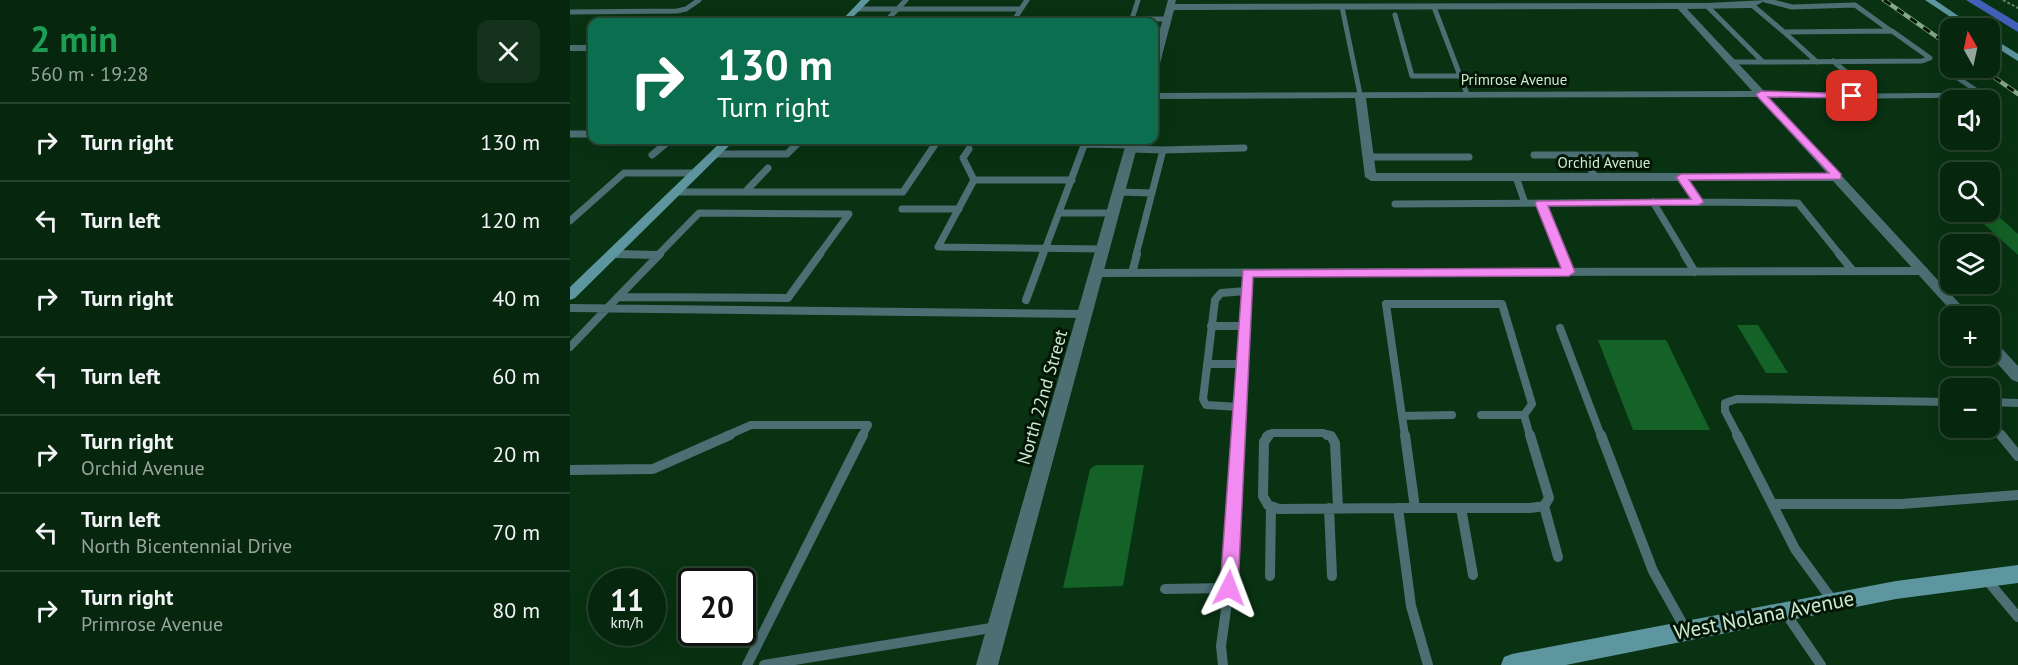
<!DOCTYPE html>
<meta charset="utf-8">
<style>
:root{--surface:#06260e;--page:#14321c;--text:#f1f3f6;--muted:#98a59e;--line:#27432e}
body{margin:0;font-family:"PT Sans",sans-serif;background:var(--page);color:var(--text);height:100vh;display:flex;flex-direction:column;font-size:22px;white-space:nowrap}
*{box-sizing:border-box;margin:0}
p{font-size:20px;color:var(--muted)}
.icon{flex:none;width:33px;height:33px;fill:none;stroke:currentColor;stroke-width:2;stroke-linecap:round;stroke-linejoin:round}
.map{position:relative;flex:1;overflow:hidden}
.side{display:flex;flex-direction:column;background:var(--surface);width:570px}
.side>*{flex:none}
.top-card{position:absolute;left:18px;top:18px;width:570px;height:126px;border-radius:12px;box-shadow:0 6px 24px #0002,0 0 0 2px var(--line);background:#0b6e4f;color:#fff;overflow:hidden}
.needle{width:39px;rotate:351deg}
.tools{position:absolute;left:1370px;top:18px;display:grid;gap:12px}
.tools a{display:grid;place-items:center;width:60px;height:60px;border-radius:12px;background:var(--surface);box-shadow:0 6px 24px #0002,0 0 0 2px var(--line);font-size:30px}
.speed{position:absolute;left:18px;top:568px;display:flex;gap:12px;font-size:30px;font-weight:700;text-align:center}
.speed>*{display:grid;place-content:center;width:78px;height:78px;border-radius:50%;background:var(--surface);box-shadow:0 6px 24px #0002,0 0 0 2px var(--line);line-height:1}
.speed small{font-size:15px;font-weight:400}
.speed .limit{border:3px solid #111;border-radius:9px;background:#fff;color:#111}
.pin{position:absolute;display:grid;place-items:center;width:51px;height:51px;color:#fff;margin:-26px;border-radius:12px;box-shadow:0 3px 9px #0006}
.me{position:absolute;width:66px;margin:-33px;rotate:3deg;stroke-linejoin:round;filter:drop-shadow(0 0 4px #0008)}
.turn{display:flex;align-items:center;gap:21px;height:126px;padding:0 30px;font-size:27px}
.turn .icon{width:78px;height:78px;stroke-width:2.5}
.turn b{display:block;font-size:42px;line-height:51px}
.round{display:grid;place-items:center;flex:none;width:63px;height:63px;border-radius:12px;background:var(--page)}
.overview{display:flex;align-items:center;justify-content:space-between;height:102px;padding:0 30px}
h1{font-size:36px;font-weight:700;line-height:45px;color:#1e9e55}
ul{padding:0;list-style:none}
li{display:flex;align-items:center;gap:18px;height:78px;padding:0 30px;border-top:2px solid var(--line)}
li div{flex:1}
li b{display:block;font-size:22px}
li em{font-style:normal}
main{display:flex;flex:1;min-height:0}
.map>svg:first-child{display:block}
.lines{fill:none;stroke-linecap:round;stroke-linejoin:round}
.canal{fill:#4361bb;fill-rule:evenodd}
.building{fill:#146227}
.path{stroke:#5e8264;stroke-width:2;stroke-dasharray:3 2;stroke-linecap:butt}
.lane-far3{stroke:#4c6f74;stroke-width:5}
.lane-far2{stroke:#4c6f74;stroke-width:7}
.lane-far1{stroke:#4c6f74;stroke-width:8}
.lane{stroke:#4c6f74;stroke-width:10}
.street{fill:#4c6f74;fill-rule:evenodd}
.secondary{fill:#5d969f;fill-rule:evenodd}
.rail-casing{stroke:#86a78b;stroke-width:4.5}
.rail{stroke:#031605;stroke-width:3;stroke-dasharray:8;stroke-linecap:butt}
.route{fill:#f28af2;stroke:#9d5a9d;stroke-width:1.5}
.labels{text-anchor:middle;dominant-baseline:central;stroke-width:6;stroke-linejoin:round;paint-order:stroke}
.far-street-label{font-size:15px;fill:#ceead0;stroke:#031605}
.street-label{font-size:18px;fill:#ceead0;stroke:#031605}
.near-street-label{font-size:21px;fill:#ceead0;stroke:#031605}
</style>
<main>
<section class="side">
<div class="overview"><div><h1>2 min</h1><p>560 m · 19:28</p></div><a class="round"><svg class="icon" aria-label="close" viewBox="0 0 24 24"><path d="M6 6l12 12M18 6L6 18"/></svg></a></div>
<ul>
<li><svg class="icon" aria-label="right" viewBox="0 0 24 24"><path d="M7 20v-9h11M14 6l5 5-5 5"/></svg><div><b>Turn right</b></div><em>130 m</em></li>
<li><svg class="icon" aria-label="left" viewBox="0 0 24 24"><path d="M17 20v-9H6M10 6l-5 5 5 5"/></svg><div><b>Turn left</b></div><em>120 m</em></li>
<li><svg class="icon" aria-label="right" viewBox="0 0 24 24"><path d="M7 20v-9h11M14 6l5 5-5 5"/></svg><div><b>Turn right</b></div><em>40 m</em></li>
<li><svg class="icon" aria-label="left" viewBox="0 0 24 24"><path d="M17 20v-9H6M10 6l-5 5 5 5"/></svg><div><b>Turn left</b></div><em>60 m</em></li>
<li><svg class="icon" aria-label="right" viewBox="0 0 24 24"><path d="M7 20v-9h11M14 6l5 5-5 5"/></svg><div><b>Turn right</b><p>Orchid Avenue</p></div><em>20 m</em></li>
<li><svg class="icon" aria-label="left" viewBox="0 0 24 24"><path d="M17 20v-9H6M10 6l-5 5 5 5"/></svg><div><b>Turn left</b><p>North Bicentennial Drive</p></div><em>70 m</em></li>
<li><svg class="icon" aria-label="right" viewBox="0 0 24 24"><path d="M7 20v-9h11M14 6l5 5-5 5"/></svg><div><b>Turn right</b><p>Primrose Avenue</p></div><em>80 m</em></li>
</ul>
</section>
<div class="map">
<svg width="1448" height="665" viewBox="0 0 1448 665">
<rect width="100%" height="100%" fill="#083212"/>
<g class="lines">
<path class="canal" d="M1396 0H1410L1448 23V32Z"/>
</g>
<path class="building" d="M1405 216H1428L1448 234V255Z
M1167 325H1188L1218 373H1196Z
M1028 340H1096L1140 430H1063Z
M526 465H574L553 586 493 588 520 469Z"/>
<g class="lines">
<path class="path" d="M1433 0 1448 8"/>
<path class="lane-far3" d="M1195 0 1222 7 1285 5 1321 31
M1137 6 1193 62 1352 61 1360 58 1322 31 1214 32 1182 5
M772 7 790 94
M864 7 897 94
M287 9H451L443 22
M451 9 457 0
M0 12 107 11 116 9 129 0
M825 15 842 76H891
M562 19H597
M315 22 336 0
M561 22 568 0
M1214 32 1247 62
M1263 61 1304 96 1413 95 1379 72
M1162 62H1193"/>
<path class="lane-far2" d="M0 134H22
M514 144 562 145
M399 149 393 158 404 180
M561 149 593 150 566 255
M593 150 674 148
M144 154H217L231 140
M82 155 100 140
M964 155H1065
M1013 155 1025 177
M798 157H899
M946 177 955 203
M502 180H404L368 247 533 249
M106 192H333L368 140
M175 192 198 168
M549 192 582 193
M1083 202 1115 255
M1129 202 1228 203 1270 255
M971 203 992 255
M825 204 1129 202 1111 177
M332 209H389
M490 213H543
M0 221 54 173H125
M42 254 89 255
M88 255 129 213 279 214 249 255
M473 255 516 140"/>
<path class="lane-far1" d="M42 254 89 255
M992 254 999 272
M1114 254 1125 272
M1269 254 1283 271
M526 273 1354 271
M562 273 567 254
M48 297 218 298 250 254
M48 297 90 254
M456 300 473 254
M0 308 515 314
M641 326H674
M990 328 1031 436
M0 347 48 297
M637 364H672
M1419 402 1448 403
M669 407 636 405 633 399 645 300 651 293 676 291
M911 415H954L960 436
M832 416 816 304H932L962 404 954 415
M1419 420 1432 436
M156 436 181 425H298L292 436
M668 436 677 273
M696 436 702 433H753L761 436
M835 436 832 416 882 415
M1168 436 1155 411V403L1167 399 1380 402"/>
<path class="lane" d="M699 435 694 442 693 496 698 505 709 509 828 508
M757 435 761 436 765 443 768 508
M835 435 845 508
M1031 435 1083 571 1116 630
M1167 435 1225 549 1263 601
M1431 435 1448 456
M0 470 83 469 160 435
M1202 504H1331L1448 495
M974 506 988 557
M759 508 762 576
M891 508 903 575
M700 576 701 506
M1416 579 1448 617
M595 589 659 588
M1214 611 1251 665
M177 665 293 435
M194 665 427 627
M653 665 651 646 659 588 668 435
M858 665 841 606 828 508H960L974 506 979 498 960 435"/>
<path class="street" d="M598 0H606L605 4 1137 3 1196 0 1182 8 1117 9 1194 91 1308 94V98L1304 99 1199 97 1401 316H1386L1263 181H801L795 177 785 98 584 99V93L1182 91 1108 9 604 10 589 67 584 70V51ZM1188 97 1257 173H806L796 98Z
M0 45H22V51H0Z
M557 140H569L428 665H406Z
M1419 339 1424 340 1448 366V382L1442 380 1419 354Z"/>
<path class="secondary" d="M291 0H300L278 22H270Z
M1355 0H1365L1406 28H1397Z
M1419 36 1448 54V61L1419 43Z
M153 140H165L5 298 0 300V287Z
M1448 565V583L1326 599 996 665H931L934 657 942 654 1326 581Z"/>
<defs>
<path id="rail" d="M1314 0 1380 46
M1411 68 1448 94"/>
</defs>
<use href="#rail" class="rail-casing"/>
<use href="#rail" class="rail"/>
</g>
<path class="route" d="M1191 91 1285 94V98H1282L1198 97 1271 174V179L1119 180 1134 202 1129 205 978 206 1005 272 999 276 683 277 668 588 665 594 659 597 652 594 650 588 673 270 991 268 965 203 967 201 1121 199 1106 177 1111 174 1259 173 1187 96 1186 94Z"/>
<g class="labels">
<g class="far-street-label">
<text x="944" y="79">Primrose Avenue</text>
<text x="1034" y="162">Orchid Avenue</text>
</g>
<g class="street-label">
<text transform="translate(472 397) rotate(-74)">North 22nd Street</text>
</g>
<g class="near-street-label">
<text transform="translate(1194 615) rotate(-11)">West Nolana Avenue</text>
</g>
</g>
</svg>
<div class="tools">
<a><svg class="needle" viewBox="-14 -14 28 28"><path d="M0-13l5 13h-10z" fill="#e53935"/><path d="M0 13l5-13h-10z" fill="#98a59e"/></svg></a>
<a><svg class="icon" aria-label="sound" viewBox="0 0 24 24"><path d="M4 9h4l5-4v14l-5-4H4zM17 9q2 3 0 6"/></svg></a>
<a><svg class="icon" aria-label="search" viewBox="0 0 24 24"><circle cx="10" cy="10" r="6"/><path d="M15 15l6 6"/></svg></a>
<a><svg class="icon" aria-label="layers" viewBox="0 0 24 24"><path d="M12 4l9 5-9 5-9-5zM3 14l9 5 9-5"/></svg></a>
<a>+</a>
<a>−</a>
</div>
<div class="speed"><div>11<small>km/h</small></div><div class="limit">20</div></div>
<div class="pin" style="left:1282px;top:96px;background:#d93025"><svg class="icon" aria-label="arrive" viewBox="0 0 24 24"><path d="M6 21V4h12l-3 4 3 4H6"/></svg></div>
<svg class="me" style="left:659px;top:588px" viewBox="-20 -20 40 40"><path d="M0-17L14 15 0 8-14 15z" fill="#f28af2" stroke="#fff" stroke-width="4"/></svg>
<div class="top-card">
<div class="turn"><svg class="icon" aria-label="right" viewBox="0 0 24 24"><path d="M7 20v-9h11M14 6l5 5-5 5"/></svg><div><b>130 m</b>Turn right</div></div>
</div>
</div>
</main>
